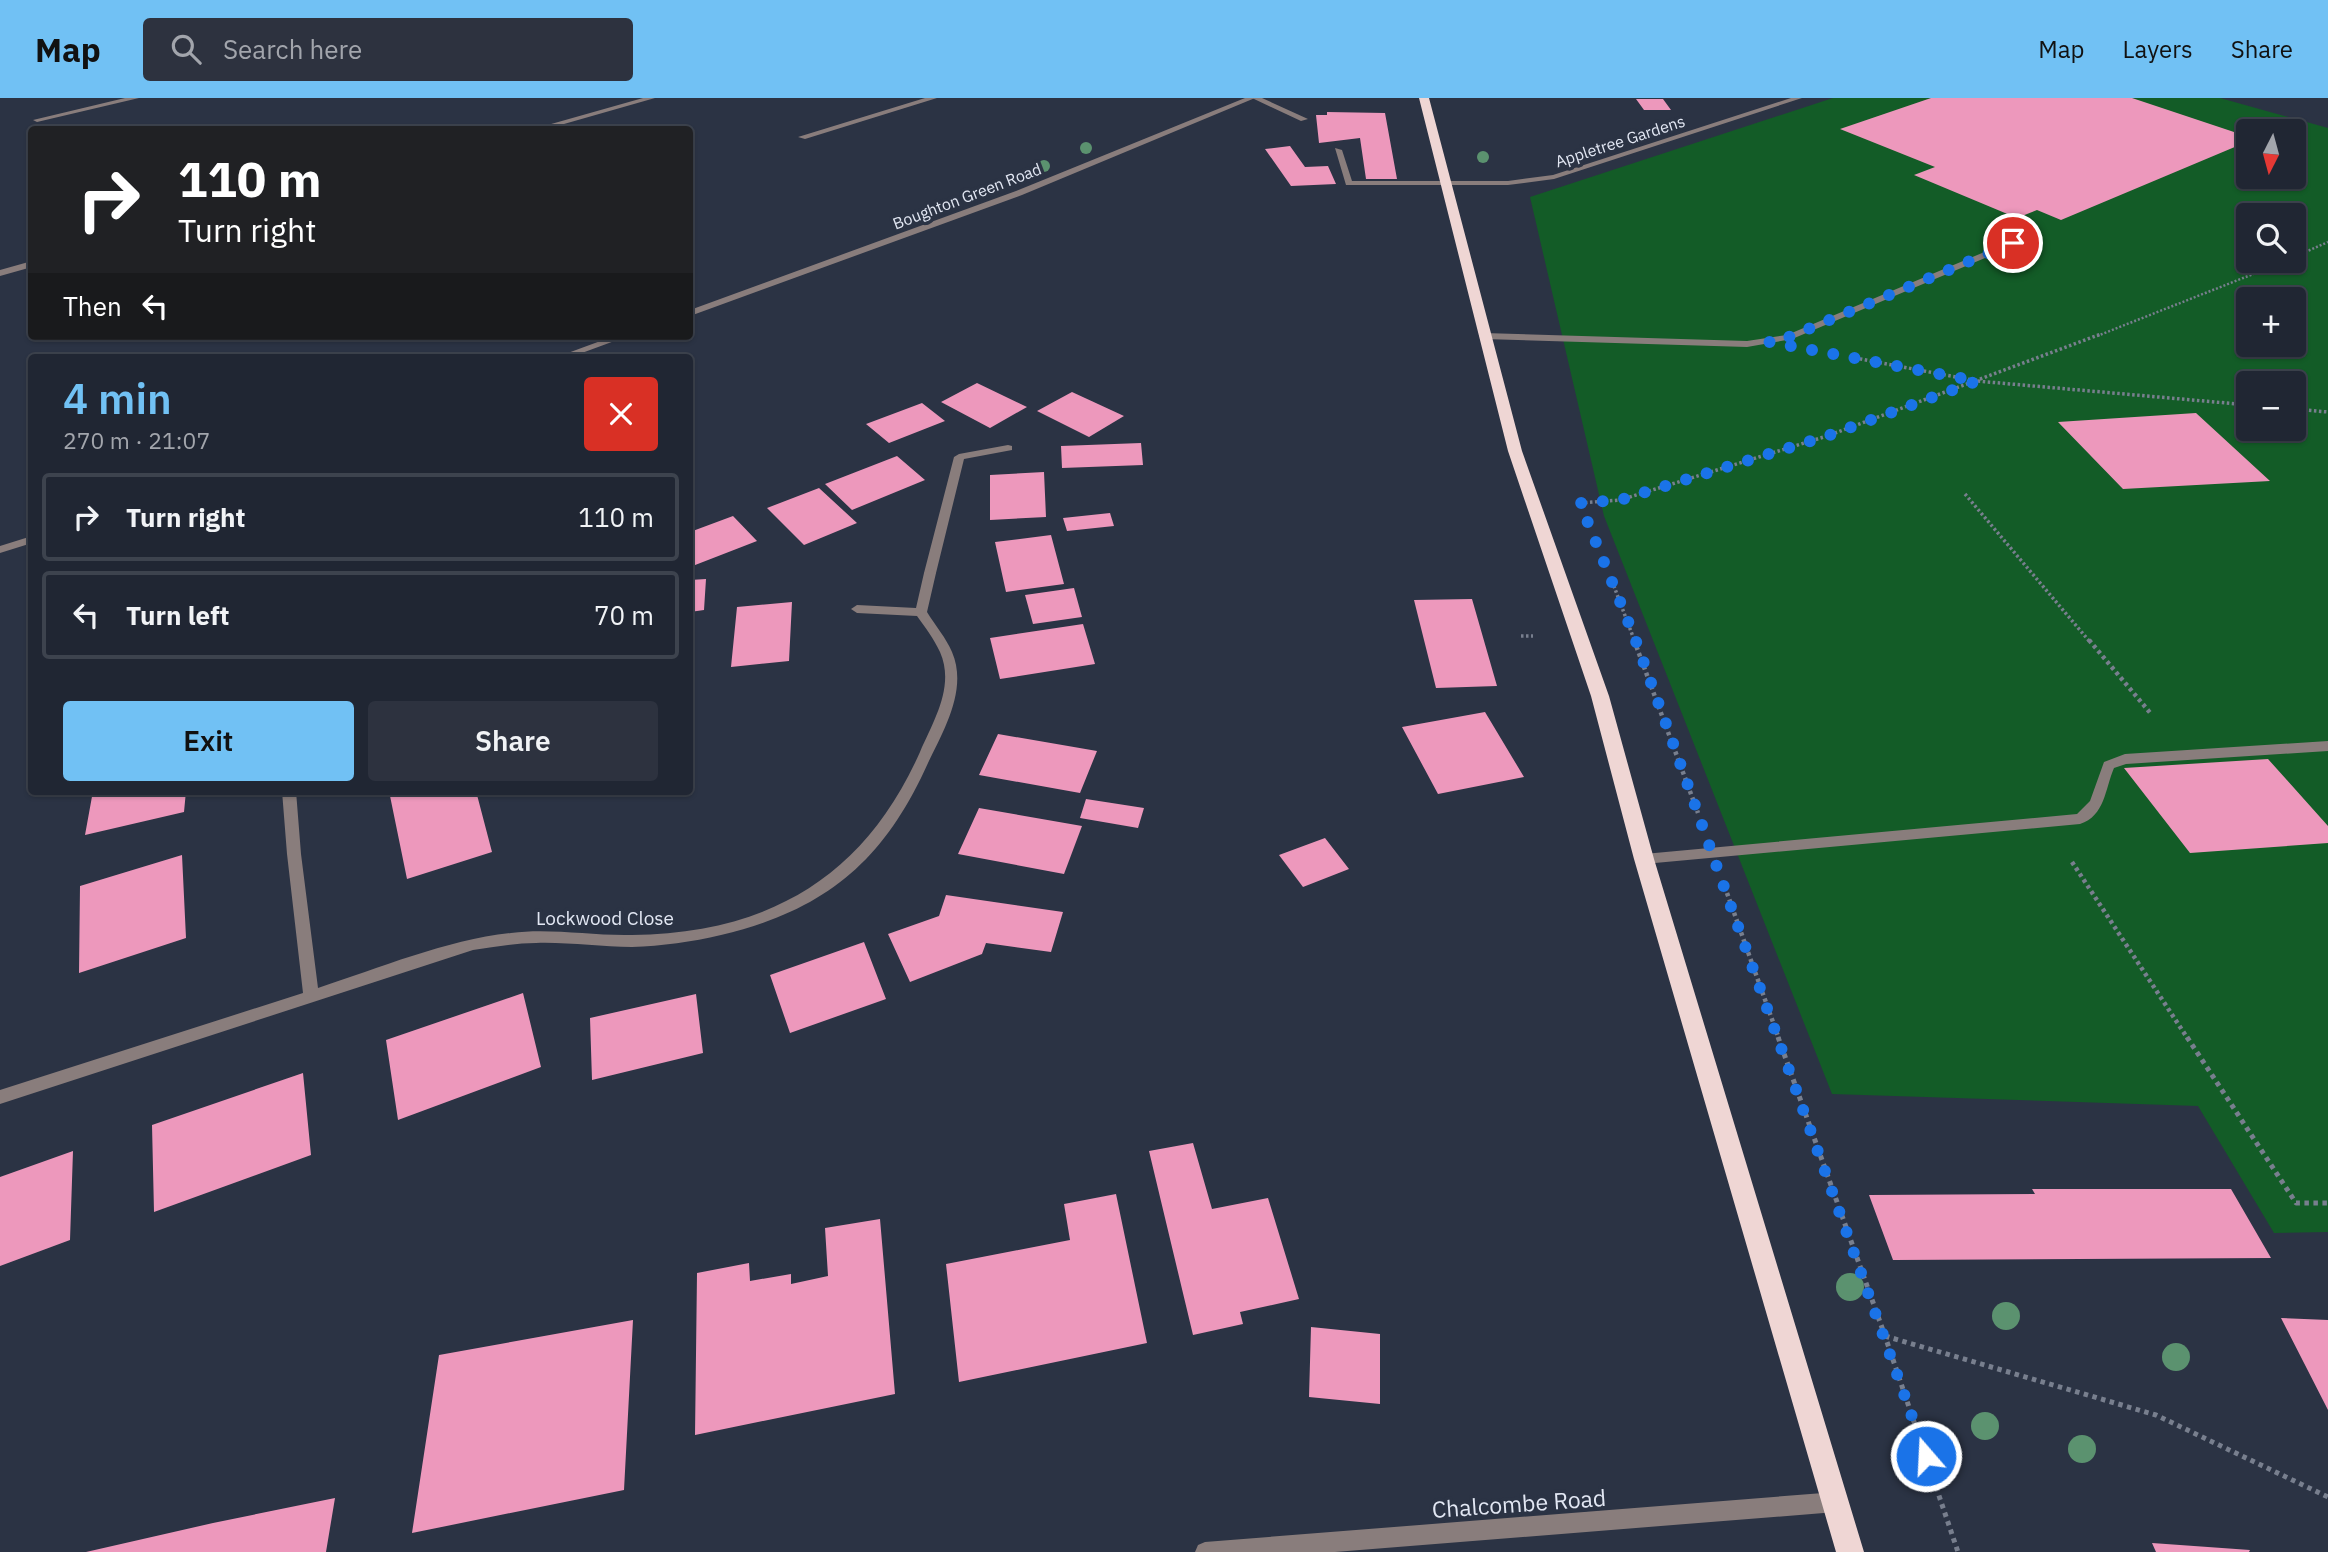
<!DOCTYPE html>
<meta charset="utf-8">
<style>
:root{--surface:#202633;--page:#2d323f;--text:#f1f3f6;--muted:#a2a5ac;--line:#3d434e;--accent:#71c1f4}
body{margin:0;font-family:"IBM Plex Sans",sans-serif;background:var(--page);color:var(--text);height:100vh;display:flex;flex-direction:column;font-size:26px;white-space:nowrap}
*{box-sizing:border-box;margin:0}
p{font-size:23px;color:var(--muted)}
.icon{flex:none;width:38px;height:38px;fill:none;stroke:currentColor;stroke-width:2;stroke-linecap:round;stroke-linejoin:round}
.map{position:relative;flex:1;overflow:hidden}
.drawer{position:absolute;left:28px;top:256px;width:665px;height:441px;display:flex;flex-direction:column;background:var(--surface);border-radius:7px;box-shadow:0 2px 5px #0004,0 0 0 2px var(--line)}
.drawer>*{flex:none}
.banner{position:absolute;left:28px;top:28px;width:665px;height:214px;border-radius:7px;box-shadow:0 2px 5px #0004,0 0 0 2px var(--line);background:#202124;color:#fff;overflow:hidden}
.needle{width:46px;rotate:186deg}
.tools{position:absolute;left:2236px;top:21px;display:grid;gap:14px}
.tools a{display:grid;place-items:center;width:70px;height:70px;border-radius:7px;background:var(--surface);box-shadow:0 2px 5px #0004,0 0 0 2px var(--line);font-size:35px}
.pin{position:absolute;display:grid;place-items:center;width:60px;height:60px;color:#fff;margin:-30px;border:4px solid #fff;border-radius:50%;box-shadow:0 2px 7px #0007}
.me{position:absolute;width:77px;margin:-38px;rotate:341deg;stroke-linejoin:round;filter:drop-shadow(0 0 5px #0008)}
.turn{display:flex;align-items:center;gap:24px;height:147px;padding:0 35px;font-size:32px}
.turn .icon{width:91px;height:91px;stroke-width:2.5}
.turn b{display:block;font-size:49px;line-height:60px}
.then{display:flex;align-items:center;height:66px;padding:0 35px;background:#0003;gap:14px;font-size:26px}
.round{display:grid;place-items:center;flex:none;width:74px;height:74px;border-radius:7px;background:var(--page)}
.headline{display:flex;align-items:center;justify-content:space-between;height:119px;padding:0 35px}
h1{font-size:42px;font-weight:600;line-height:52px;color:var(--accent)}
.button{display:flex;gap:14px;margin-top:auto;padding:14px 35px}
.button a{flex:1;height:80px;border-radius:7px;background:var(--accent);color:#111;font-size:28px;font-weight:600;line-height:80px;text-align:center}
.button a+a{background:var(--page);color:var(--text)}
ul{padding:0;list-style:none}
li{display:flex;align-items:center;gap:21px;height:88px;margin:0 14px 10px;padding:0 21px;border:4px solid var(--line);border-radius:7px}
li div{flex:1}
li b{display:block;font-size:26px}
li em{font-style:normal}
header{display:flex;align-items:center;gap:42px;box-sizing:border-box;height:98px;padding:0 35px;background:var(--accent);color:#111}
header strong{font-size:33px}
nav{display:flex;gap:38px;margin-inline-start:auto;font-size:24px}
.search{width:490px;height:63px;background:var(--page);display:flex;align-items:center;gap:18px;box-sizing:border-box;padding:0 24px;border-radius:7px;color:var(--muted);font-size:26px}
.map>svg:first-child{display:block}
.green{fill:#135c27;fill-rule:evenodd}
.building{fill:#ed98bc}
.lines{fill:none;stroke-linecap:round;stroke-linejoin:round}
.path-far3{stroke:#787f8e;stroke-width:2.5;stroke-dasharray:2 2;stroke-linecap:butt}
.path-far2{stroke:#787f8e;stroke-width:3.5;stroke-dasharray:2.5 2.5;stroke-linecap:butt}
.path-far1{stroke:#787f8e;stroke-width:4.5;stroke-dasharray:3.5 3.5;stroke-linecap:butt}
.path{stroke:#787f8e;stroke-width:5;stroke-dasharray:4.5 4.5;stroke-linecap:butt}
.service{fill:#897d7c;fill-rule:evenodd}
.minor{fill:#897d7c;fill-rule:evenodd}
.tertiary{fill:#897d7c;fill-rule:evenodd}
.trunk{fill:#efd6d4;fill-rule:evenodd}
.tree{fill:#5b926f}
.route{stroke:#1a73e8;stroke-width:12;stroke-dasharray:0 21.6}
.labels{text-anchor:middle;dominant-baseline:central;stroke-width:7;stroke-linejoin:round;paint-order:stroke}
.far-street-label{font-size:16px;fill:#e2e7f3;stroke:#2b3344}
.street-label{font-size:19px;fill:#e2e7f3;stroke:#2b3344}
.near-street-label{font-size:23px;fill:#e2e7f3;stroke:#2b3344}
</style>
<header>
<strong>Map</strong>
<div class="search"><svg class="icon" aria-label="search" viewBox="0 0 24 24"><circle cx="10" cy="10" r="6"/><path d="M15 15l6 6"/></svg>Search here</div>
<nav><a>Map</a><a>Layers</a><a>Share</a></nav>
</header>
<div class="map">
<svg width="2328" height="1454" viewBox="0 0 2328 1454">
<rect width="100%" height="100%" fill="#2b3344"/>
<path class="green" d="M1833 0H2220L2328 30V1134L2274 1135 2198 1008 1832 996 1604 418 1530 99ZM2249 33H2294V79H2249ZM2249 117H2294V163H2249ZM2249 201H2294V247H2249ZM2249 285H2294V331H2249Z"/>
<path class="building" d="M1931 0H2132L2249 39V43L2061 122 2037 112 2017 120 1914 77 1935 69 1840 31Z
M1636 1H1663L1671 12H1644Z
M1327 14 1385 15 1397 81H1366L1360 40 1319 45 1316 17H1327Z
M1290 48 1305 69 1328 68 1336 86 1291 88 1265 51Z
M977 285 1027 309 990 330 941 304Z
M1072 294 1124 318 1089 339 1037 313Z
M922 305 945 323 889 345 866 326Z
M2196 315 2270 383 2123 391 2058 324Z
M1141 345 1143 367 1062 370 1061 348Z
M897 358 925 382 852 412 825 386Z
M1044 374 1046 419 990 422V377Z
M819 390 857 425 804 447 767 410Z
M1110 415 1114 428 1067 433 1063 420Z
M733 418 757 443 690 469V434Z
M1051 437 1064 486 1006 494 995 444Z
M706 481 704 512 690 514V482Z
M1074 490 1082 519 1033 526 1025 497Z
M1472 501 1497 588 1436 590 1414 502Z
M792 504 789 563 731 569 737 509Z
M1083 526 1095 566 1000 581 990 540Z
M1485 614 1524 679 1438 696 1402 629Z
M998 636 1097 653 1080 695 979 677Z
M2268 661 2328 728V745L2190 755 2124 670Z
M93 693H186L184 714 85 737Z
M389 693H476L492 754 407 781Z
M1086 701 1144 710 1138 730 1080 720Z
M979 710 1082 728 1064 776 958 756Z
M1325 740 1349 771 1303 789 1279 757Z
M182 757 186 840 79 875 80 788Z
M946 797 1063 814 1051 854 986 845 982 856 910 884 888 836 939 818Z
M864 844 886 901 790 935 770 877Z
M523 895 541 969 398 1022 386 942Z
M696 896 703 955 592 982 590 920Z
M303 975 311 1057 154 1114 152 1027Z
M1193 1045 1212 1111 1268 1100 1299 1201 1240 1214 1243 1226 1193 1237 1149 1053Z
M73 1053 70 1142 0 1168V1079Z
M2032 1091H2231L2271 1160 1893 1162 1869 1097 2035 1096Z
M1116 1096 1147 1245 959 1284 946 1166 1070 1142 1064 1106Z
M880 1121 895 1296 695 1337 697 1175 749 1165 750 1183 791 1176V1186L828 1178 825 1130Z
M2281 1220 2328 1222V1312Z
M633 1222 624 1392 412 1435 439 1257Z
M1311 1229 1380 1236V1306L1309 1299Z
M335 1400 326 1454H86L213 1425Z
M2152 1445 2250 1452 2249 1454H2156Z"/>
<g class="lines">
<path class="path-far3" d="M2294 159 2328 144
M2097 238 2286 163"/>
<path class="path-far2" d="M1850 259 1977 283 2249 307
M2294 311 2328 314
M1965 396 2090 544
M1580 405 1620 402 1827 338 2101 236
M1612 483 1635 544
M1521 538H1533"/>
<path class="path-far1" d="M1634 542 1698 715
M2089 542 2152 617
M2072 764 2188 941
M1727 795 1779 941"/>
<path class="path" d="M1778 939 1885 1238 1958 1454
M2187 939 2296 1105H2328
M1885 1238 2156 1317 2328 1399"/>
<path class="service" d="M925 0H937L805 41 798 39Z
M1252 0H1262L1308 21 1301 23Z
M1335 50 1342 52 1352 83H1446L1450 85 1446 87H1346Z
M2013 142 2017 145 2016 147 1792 241 1747 249 1484 241 1479 238 1484 235 1747 243 1787 237Z
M1008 347 1012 348V352L964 361 936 475 930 479 926 478 924 475 954 359 959 356Z
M2328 643V653L2126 666 2114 670C2105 691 2105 718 2080 726L1644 766 1639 765 1637 761 1639 757 1644 756 2077 716 2090 703 2104 664 2125 656Z"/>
<path class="minor" d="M125 0H139L37 24 33 22Z
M643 0H655L543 32H530Z
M1791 0H1802L1554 81 1508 87H1446L1442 85 1446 83H1508L1553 77Z
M32 163V169L0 178V172Z
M930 471 936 475 927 514C935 527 946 540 952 554 968 591 944 632 928 665 884 763 826 812 721 837 692 844 662 848 632 849 600 849 568 844 536 845 515 845 494 849 473 852L0 1006V992L303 895 287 756 282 693H296L301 756 318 890C380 870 446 842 511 835 551 830 591 838 632 837 768 835 864 780 920 654 934 622 955 588 940 554 934 541 925 529 917 518L857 515 851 511 857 507 916 510 924 475Z
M1836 1394 1843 1397 1846 1404 1843 1411 1836 1414 1335 1454H1195L1198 1447 1205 1444Z"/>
<path class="tertiary" d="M1245 0H1255L1022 97 690 218V212L1016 93Z
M614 238H628L571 259H557Z
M32 438V445L0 455V448Z"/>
<path class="trunk" d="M1419 0H1429L1522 353 1609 598 1654 761 1864 1454H1836L1634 761 1591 598 1508 353Z"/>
</g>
<g class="tree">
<circle cx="1086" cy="50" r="6"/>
<circle cx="1483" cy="59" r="6"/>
<circle cx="1044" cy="68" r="6"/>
<circle cx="1850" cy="1189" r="14"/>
<circle cx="2006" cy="1218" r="14"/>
<circle cx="2176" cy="1259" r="14"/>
<circle cx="1985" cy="1328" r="14"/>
<circle cx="2082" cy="1351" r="14"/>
</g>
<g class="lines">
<path class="route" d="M1926 1358 1669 634 1634 538 1580 405 1620 402 1827 338 1977 283 1769 244 1789 239 2013 145"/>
</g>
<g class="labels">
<g class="far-street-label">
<text transform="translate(1620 43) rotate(-18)">Appletree Gardens</text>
<text transform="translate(967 98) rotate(-21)">Boughton Green Road</text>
</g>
<g class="street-label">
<text x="605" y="820">Lockwood Close</text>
</g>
<g class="near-street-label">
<text transform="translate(1519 1405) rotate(-4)">Chalcombe Road</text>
</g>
</g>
</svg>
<div class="tools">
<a><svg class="needle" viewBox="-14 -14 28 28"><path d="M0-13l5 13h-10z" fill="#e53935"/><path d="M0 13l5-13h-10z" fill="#a2a5ac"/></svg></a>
<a><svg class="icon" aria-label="search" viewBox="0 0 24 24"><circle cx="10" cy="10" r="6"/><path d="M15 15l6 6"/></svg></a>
<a>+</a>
<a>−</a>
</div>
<div class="pin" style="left:2013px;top:145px;background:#d93025"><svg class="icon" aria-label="arrive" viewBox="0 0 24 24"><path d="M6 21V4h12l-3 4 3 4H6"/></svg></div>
<svg class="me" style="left:1926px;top:1358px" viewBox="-20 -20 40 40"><circle r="17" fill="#1a73e8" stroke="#fff" stroke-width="3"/><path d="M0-11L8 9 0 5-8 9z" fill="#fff"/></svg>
<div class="banner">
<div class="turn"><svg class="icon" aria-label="right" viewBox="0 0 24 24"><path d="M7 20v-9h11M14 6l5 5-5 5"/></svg><div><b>110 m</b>Turn right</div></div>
<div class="then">Then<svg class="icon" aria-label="left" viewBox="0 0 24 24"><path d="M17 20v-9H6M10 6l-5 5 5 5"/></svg></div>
</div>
<section class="drawer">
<div class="headline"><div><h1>4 min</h1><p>270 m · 21:07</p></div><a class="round" style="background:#d93025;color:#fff"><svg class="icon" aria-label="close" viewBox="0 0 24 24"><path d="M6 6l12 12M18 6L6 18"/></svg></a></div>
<ul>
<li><svg class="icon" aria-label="right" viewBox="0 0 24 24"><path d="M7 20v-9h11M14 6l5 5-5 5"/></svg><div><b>Turn right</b></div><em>110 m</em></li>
<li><svg class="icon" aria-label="left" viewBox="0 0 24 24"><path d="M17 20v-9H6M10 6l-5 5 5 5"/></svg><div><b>Turn left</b></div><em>70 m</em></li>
</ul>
<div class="button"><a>Exit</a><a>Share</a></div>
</section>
</div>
